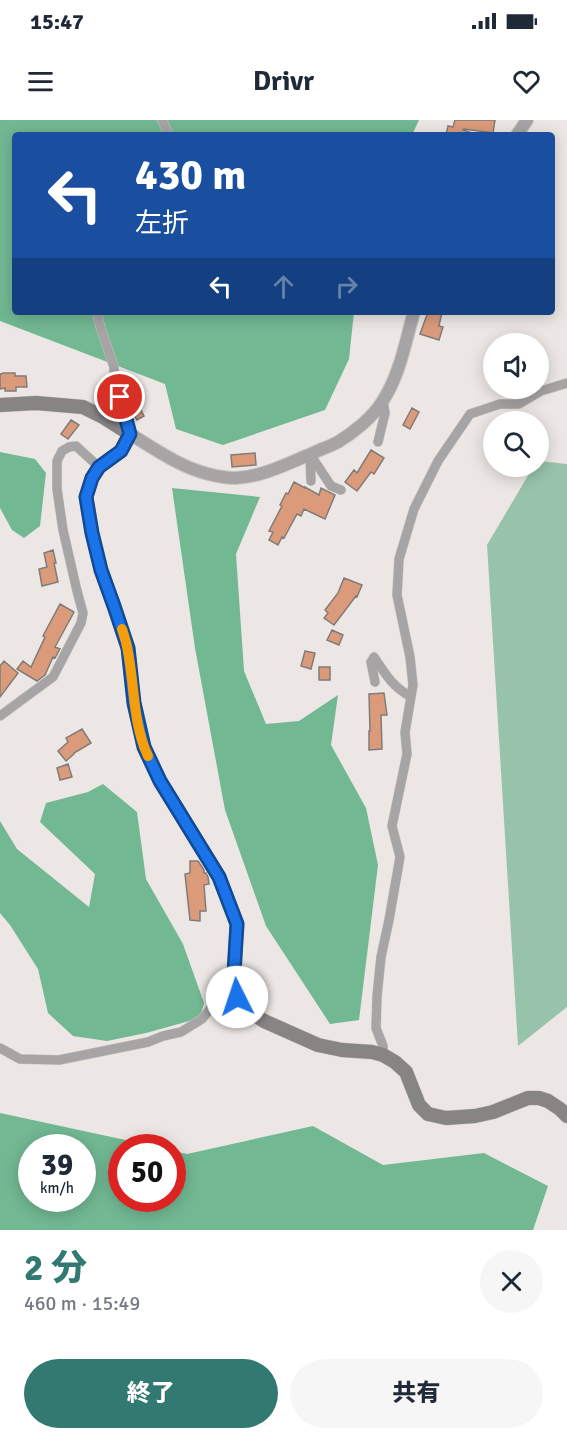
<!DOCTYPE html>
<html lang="ja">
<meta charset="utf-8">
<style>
:root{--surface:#fff;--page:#f6f6f7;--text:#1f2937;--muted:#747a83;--accent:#317971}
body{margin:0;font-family:Signika,"Noto Sans JP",sans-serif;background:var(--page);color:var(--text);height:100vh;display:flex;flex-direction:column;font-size:22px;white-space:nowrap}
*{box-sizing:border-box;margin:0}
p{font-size:20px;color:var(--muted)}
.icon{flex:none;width:33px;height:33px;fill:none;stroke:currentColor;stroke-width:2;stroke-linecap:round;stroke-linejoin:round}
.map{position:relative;height:1110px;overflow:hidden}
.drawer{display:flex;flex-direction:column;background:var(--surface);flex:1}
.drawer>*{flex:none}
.guide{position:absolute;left:12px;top:12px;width:543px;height:183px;border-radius:6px;box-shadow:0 3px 15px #0003;background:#1a4fa0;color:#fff;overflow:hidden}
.buttons{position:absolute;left:483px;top:213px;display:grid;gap:12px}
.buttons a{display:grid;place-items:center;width:66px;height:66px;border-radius:50%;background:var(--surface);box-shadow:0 3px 15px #0003;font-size:30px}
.speed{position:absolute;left:18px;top:1014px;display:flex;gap:12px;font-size:30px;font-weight:700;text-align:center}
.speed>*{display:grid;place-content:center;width:78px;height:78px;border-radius:50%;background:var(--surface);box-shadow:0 3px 15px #0003;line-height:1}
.speed small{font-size:15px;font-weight:400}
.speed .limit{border:9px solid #d22;background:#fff;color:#111}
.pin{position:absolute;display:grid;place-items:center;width:51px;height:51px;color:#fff;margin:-26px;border:3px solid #fff;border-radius:50%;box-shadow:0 2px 6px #0007}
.me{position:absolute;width:66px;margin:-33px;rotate:356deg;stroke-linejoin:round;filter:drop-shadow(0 0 4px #0008)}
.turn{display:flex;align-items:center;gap:21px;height:126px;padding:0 24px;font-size:27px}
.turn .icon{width:78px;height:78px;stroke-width:2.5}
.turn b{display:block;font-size:42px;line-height:51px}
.lanes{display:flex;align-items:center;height:57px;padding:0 24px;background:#0003;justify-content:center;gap:30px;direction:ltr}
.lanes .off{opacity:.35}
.round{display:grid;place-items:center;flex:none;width:63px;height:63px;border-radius:32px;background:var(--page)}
.summary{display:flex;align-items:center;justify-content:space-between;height:102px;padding:0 24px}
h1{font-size:36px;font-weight:800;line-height:45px;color:var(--accent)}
.action{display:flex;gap:12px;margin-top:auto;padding:12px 24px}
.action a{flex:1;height:69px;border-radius:36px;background:var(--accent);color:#fff;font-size:24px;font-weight:800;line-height:69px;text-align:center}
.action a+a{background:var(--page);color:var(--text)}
.status{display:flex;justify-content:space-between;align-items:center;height:42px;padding:0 30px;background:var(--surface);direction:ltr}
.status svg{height:16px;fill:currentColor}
header{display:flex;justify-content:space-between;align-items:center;height:78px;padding:0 24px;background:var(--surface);font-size:27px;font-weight:800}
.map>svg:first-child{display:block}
.green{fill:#98c3ab}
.forest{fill:#72b893;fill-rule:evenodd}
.building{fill:#db9b7b;stroke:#807c7a;stroke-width:1.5}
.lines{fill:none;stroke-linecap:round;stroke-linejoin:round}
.minor-casing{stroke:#c9c5c2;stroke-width:10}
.tertiary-casing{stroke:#c9c5c2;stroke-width:14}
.secondary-casing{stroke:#c9c5c2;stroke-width:15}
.minor{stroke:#a7a4a5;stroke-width:9}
.tertiary{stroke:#a7a4a5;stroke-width:12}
.secondary{stroke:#878484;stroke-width:14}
.route-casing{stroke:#114b97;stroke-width:15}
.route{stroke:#1a73e8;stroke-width:10}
.slow{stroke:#f59e0b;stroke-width:10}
</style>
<div class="status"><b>15:47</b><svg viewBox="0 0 49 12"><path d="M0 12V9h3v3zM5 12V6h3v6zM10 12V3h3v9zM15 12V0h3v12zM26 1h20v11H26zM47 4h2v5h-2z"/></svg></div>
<header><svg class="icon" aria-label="menu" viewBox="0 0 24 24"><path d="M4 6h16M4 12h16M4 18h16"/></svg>Drivr<svg class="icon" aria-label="heart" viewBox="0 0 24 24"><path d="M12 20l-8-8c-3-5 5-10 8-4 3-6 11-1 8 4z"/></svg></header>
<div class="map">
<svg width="567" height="1110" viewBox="0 0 567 1110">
<rect width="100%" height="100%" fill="#ece7e4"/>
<path class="green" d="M539 341 567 344V887L518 926 487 425 533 347 538 346Z"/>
<path class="forest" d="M0 0H419L412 15H15V192H354L349 239 325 290 223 325 176 309 165 264 0 201Z
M0 332 35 339 46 353 40 406 24 418 12 410 0 388Z
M172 368 260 377 236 434 244 551 266 604 299 601 338 575 331 625 366 688 378 745 359 900 330 904 266 806 225 690 195 528Z
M103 664 137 692 146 759 183 824 204 883 200 898 146 913 107 921 73 916 48 893 38 849 10 805 0 793V701L17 729 89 787 95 754 40 702 46 683 88 672Z
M0 993 158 1027 122 1028V1078H172L173 1031 187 1034 313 1006 383 1045 484 1033 548 1066 533 1110H0ZM32 1028H82V1078H32Z"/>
<path class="building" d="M455 0H495L493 13 464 9 463 10 472 13V15H446L448 6 453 7Z
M428 192H442L439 206 443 207 439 220 420 214Z
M4 253H15V256H26L27 267H16V271H5V268L0 269V254Z
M125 260 131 271 135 270 137 277 134 278 144 296 137 300 128 284 122 261Z
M412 288 419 292 410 309 403 305Z
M71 300 79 305 68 319 61 314Z
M371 330 384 338 374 354 371 352 357 371 345 362 354 350 357 353Z
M255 333 256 345 232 347 231 335Z
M294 362 305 368V367L319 375 321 368 335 375 325 399 304 389 301 396 297 394 284 418 282 417 278 425 269 420 273 412 269 411 282 386 280 385 286 373 288 374Z
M53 430 56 443H54L58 462 42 466 39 449 47 447 44 433Z
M344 458 362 465 357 477 356 476 334 505 324 498 328 493 325 490 338 473Z
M60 484 74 492 55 527 60 529 55 538 53 537 45 555 37 561 17 549 23 541 31 547 45 517 43 516Z
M332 510 343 515 339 525 327 520Z
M305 531 315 533 311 549 301 546Z
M4 541 18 553 0 577V546Z
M319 547H330V560H319Z
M384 573 387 595H381L382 629 369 630V611H370L369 574Z
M82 609 91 623 74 633V634L66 641 58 631 68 622 66 618Z
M68 644 72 657 60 660 57 648Z
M190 741H198L204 750V753H206L208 757 209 764 204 765 206 791H200V801L190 800 185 754 190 753Z"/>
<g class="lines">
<defs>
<path id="minor" d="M162 0 169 15
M97 192 100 206 114 247V259L130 314
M378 322 385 293 383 280
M310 334 331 366 341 370
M310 337 311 361
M375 562 371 542 374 537C386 555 392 566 411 577
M0 596 53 557 81 503 83 493 77 471 63 410 57 369V341L62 331 69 327 76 326 99 347
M0 928 20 939 59 940 148 922 163 916 181 912 202 899 210 889 216 875 225 870 236 867
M383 935V926L376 908 377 876 381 837 389 800 400 737 392 706 407 634 405 612 413 565 410 537 397 475 399 439 414 389 438 341 470 294 500 284H519L541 271 567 263"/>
<path id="tertiary" d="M517 15 527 0
M130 314C155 329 180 347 208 354 216 356 226 358 235 358 262 357 289 343 313 333 321 329 331 326 338 322 353 313 373 297 382 282 400 255 405 223 414 192"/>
<path id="secondary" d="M0 285 36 283 83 287 103 297 130 314 121 331 99 347 92 358 86 377 92 413 101 450 114 486 128 528 134 583 144 627 160 661 219 757 237 804 234 853 237 877 246 889 264 901 318 925 342 930 372 932 383 935 395 942 406 952 419 985 428 994 446 998 475 996 493 992 528 978H539L548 981 560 989 567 996"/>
</defs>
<use href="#minor" class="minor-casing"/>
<use href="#tertiary" class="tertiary-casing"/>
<use href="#secondary" class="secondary-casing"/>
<use href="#minor" class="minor"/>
<use href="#tertiary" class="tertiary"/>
<use href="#secondary" class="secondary"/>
</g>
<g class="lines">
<defs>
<path id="route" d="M120 277 130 314 121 331 99 347 92 358 86 377 92 413 101 450 114 486 128 528 134 583 144 627 160 661 219 757 237 804 234 853 237 877"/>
</defs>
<use href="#route" class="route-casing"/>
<use href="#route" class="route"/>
<path class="slow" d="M122 509C124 515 126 521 127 527 135 563 132 602 148 636"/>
</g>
</svg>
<div class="buttons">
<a><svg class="icon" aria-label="sound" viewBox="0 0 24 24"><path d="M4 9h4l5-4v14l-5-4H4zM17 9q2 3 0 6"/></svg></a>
<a><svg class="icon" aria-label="search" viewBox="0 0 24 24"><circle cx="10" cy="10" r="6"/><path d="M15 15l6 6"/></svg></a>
</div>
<div class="speed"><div>39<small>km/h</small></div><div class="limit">50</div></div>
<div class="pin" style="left:120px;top:277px;background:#d93025"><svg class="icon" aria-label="arrive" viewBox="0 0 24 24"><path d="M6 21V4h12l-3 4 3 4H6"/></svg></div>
<svg class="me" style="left:237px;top:877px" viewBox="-20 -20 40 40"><circle r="19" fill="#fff"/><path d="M0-13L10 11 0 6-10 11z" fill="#1a73e8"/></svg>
<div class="guide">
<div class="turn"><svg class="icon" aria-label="left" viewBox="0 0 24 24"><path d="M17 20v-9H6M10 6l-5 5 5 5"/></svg><div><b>430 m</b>左折</div></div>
<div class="lanes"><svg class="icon" aria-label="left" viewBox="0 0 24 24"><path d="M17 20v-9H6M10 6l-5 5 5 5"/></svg><svg class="icon off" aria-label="ahead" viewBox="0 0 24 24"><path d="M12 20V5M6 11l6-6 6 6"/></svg><svg class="icon off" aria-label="right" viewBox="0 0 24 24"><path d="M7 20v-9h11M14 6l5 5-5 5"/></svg></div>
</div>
</div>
<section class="drawer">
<div class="summary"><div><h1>2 分</h1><p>460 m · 15:49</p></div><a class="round"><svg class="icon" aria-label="close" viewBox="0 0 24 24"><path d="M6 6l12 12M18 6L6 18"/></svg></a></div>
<div class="action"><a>終了</a><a>共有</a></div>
</section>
